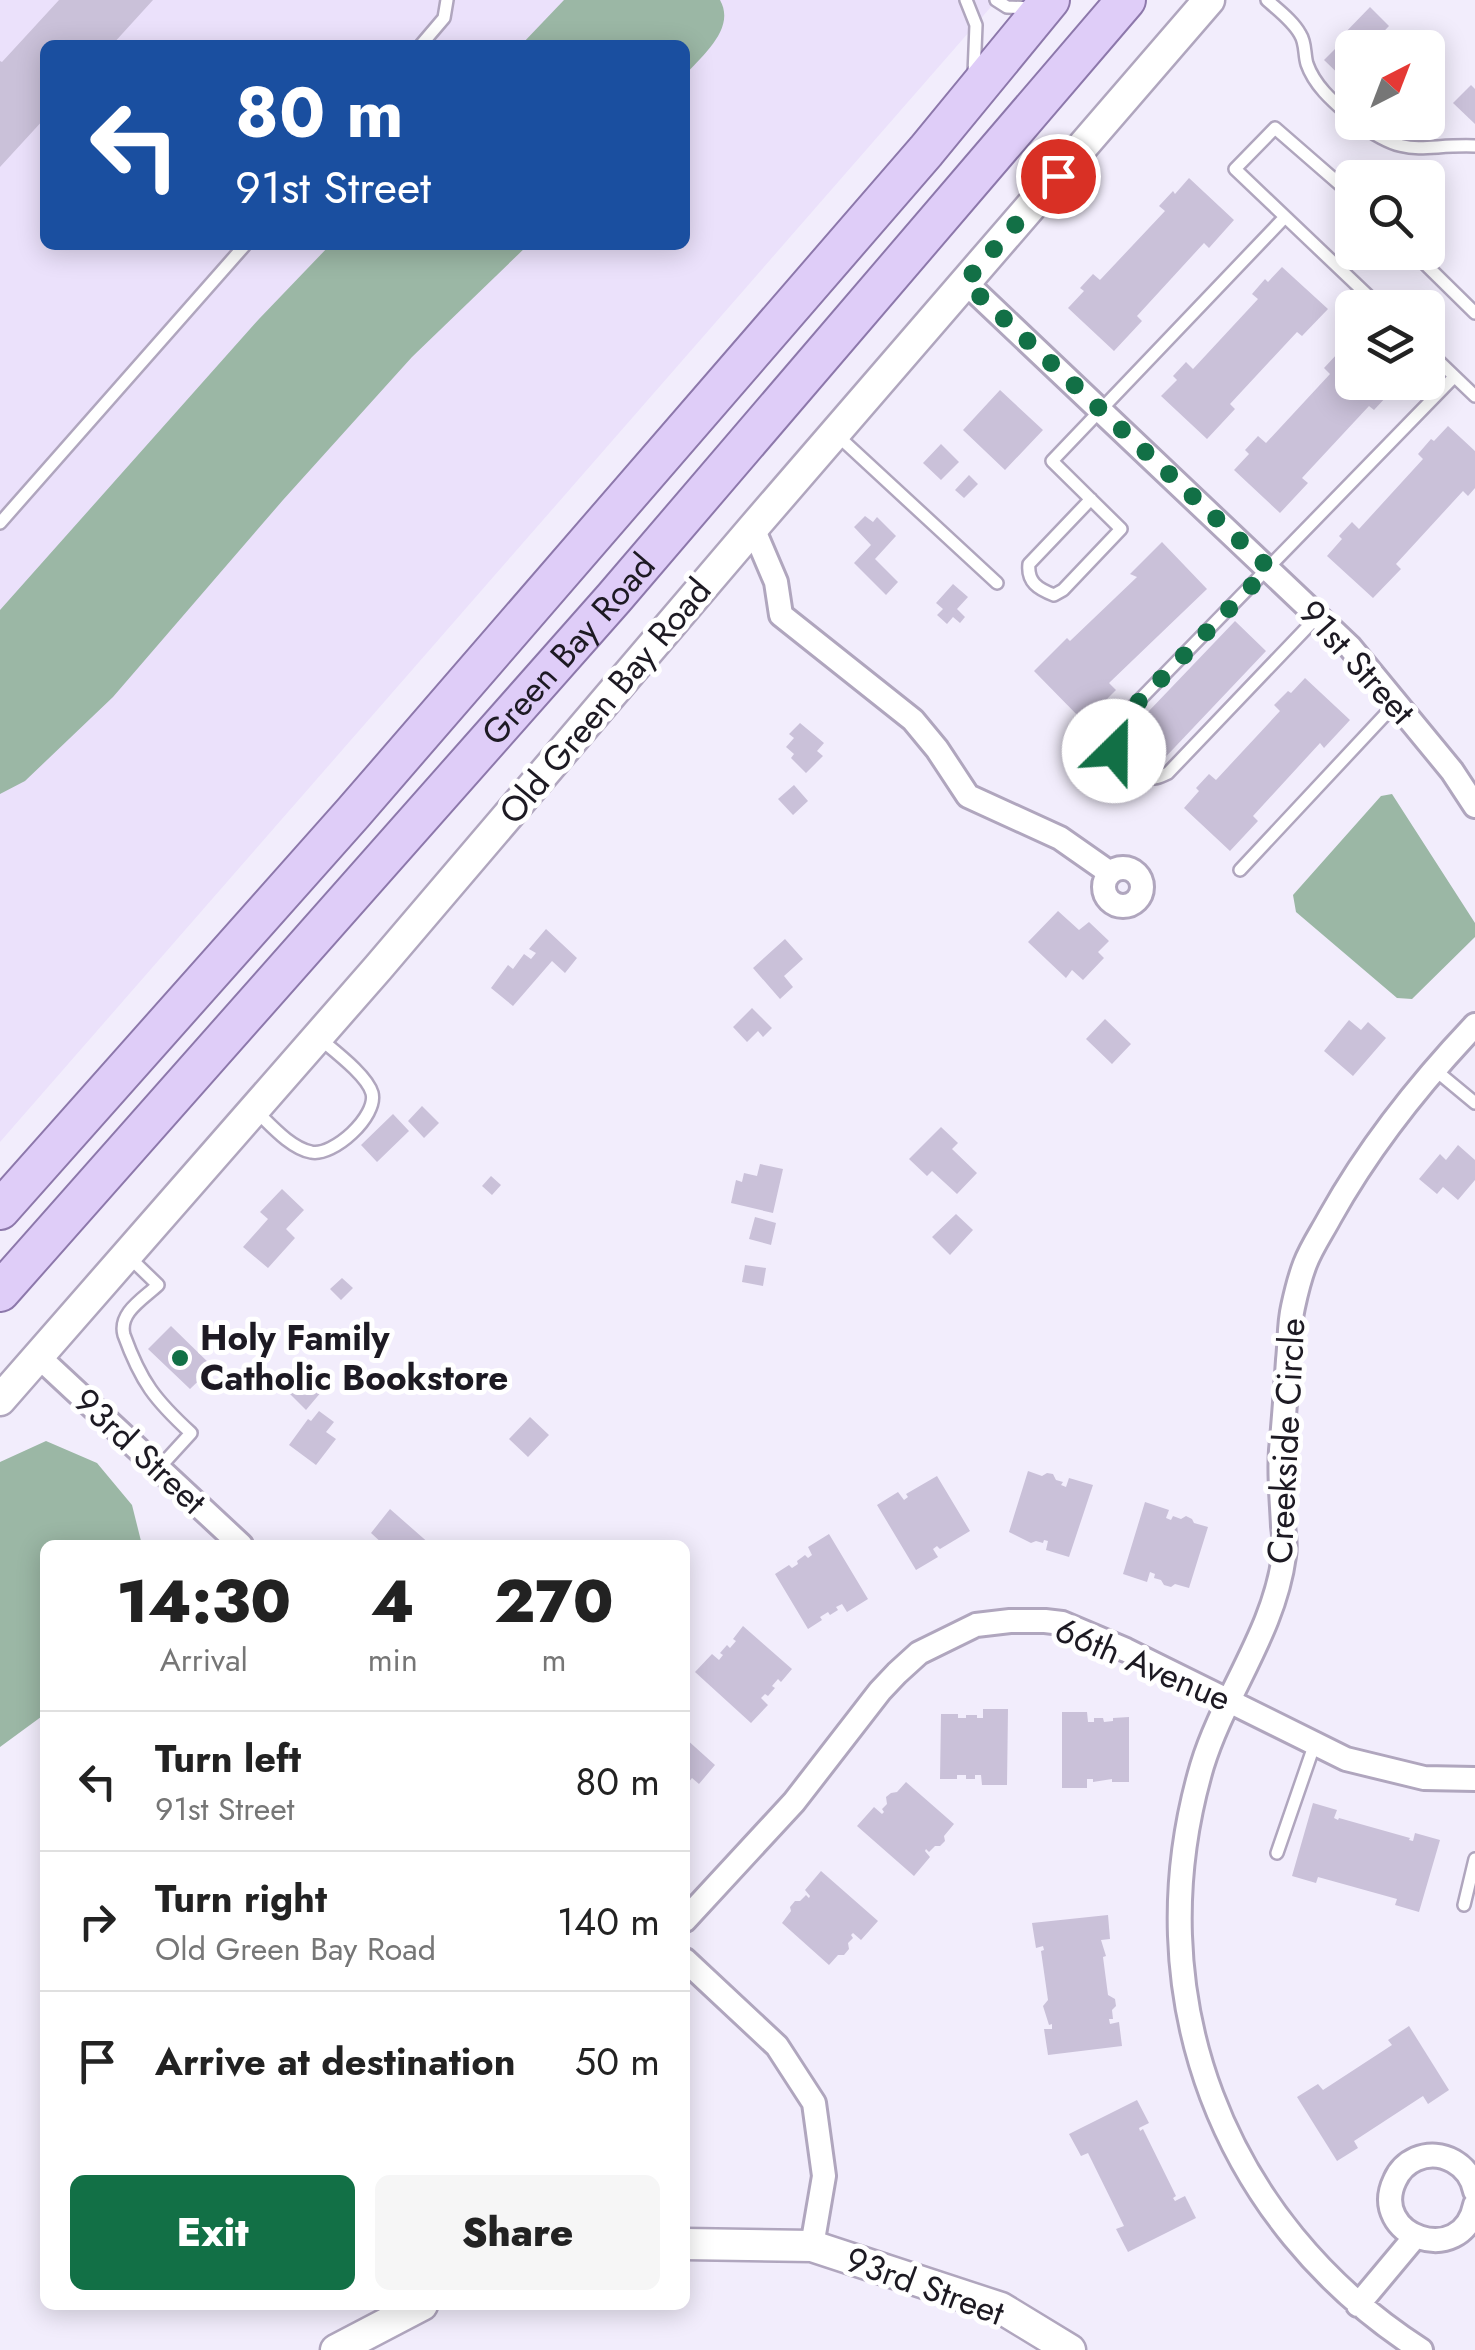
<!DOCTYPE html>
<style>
:root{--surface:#fff;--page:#f6f6f6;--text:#222;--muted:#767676;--line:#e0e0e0;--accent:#127046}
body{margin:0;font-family:Jost,sans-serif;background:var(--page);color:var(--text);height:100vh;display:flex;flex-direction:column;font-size:38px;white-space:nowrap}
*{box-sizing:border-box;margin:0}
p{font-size:32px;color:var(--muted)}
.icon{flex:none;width:55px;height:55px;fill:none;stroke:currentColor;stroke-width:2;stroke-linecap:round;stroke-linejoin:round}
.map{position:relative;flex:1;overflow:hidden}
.side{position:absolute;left:40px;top:1540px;width:650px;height:770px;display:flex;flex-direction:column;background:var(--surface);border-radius:15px;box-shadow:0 5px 25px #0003}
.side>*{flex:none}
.hud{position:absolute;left:40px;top:40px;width:650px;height:210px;border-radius:15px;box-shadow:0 5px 25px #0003;background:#1a4fa0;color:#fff;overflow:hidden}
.needle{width:65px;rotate:42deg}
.tools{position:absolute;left:1335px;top:30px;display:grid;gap:20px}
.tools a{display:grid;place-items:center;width:110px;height:110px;border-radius:15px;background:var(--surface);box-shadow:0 5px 25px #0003;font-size:50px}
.pin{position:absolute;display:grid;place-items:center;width:85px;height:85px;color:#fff;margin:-42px;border:5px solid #fff;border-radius:50%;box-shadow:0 2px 10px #0007}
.me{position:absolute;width:110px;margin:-55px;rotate:23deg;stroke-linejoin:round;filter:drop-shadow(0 0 8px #0008)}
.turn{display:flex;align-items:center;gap:35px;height:210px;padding:0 30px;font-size:45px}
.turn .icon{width:130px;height:130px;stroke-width:2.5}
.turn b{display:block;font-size:70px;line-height:85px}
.eta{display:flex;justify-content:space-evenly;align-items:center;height:170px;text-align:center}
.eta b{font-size:60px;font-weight:800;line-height:70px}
.action{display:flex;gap:20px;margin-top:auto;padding:20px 30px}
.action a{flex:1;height:115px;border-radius:15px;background:var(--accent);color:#fff;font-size:40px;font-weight:800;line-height:115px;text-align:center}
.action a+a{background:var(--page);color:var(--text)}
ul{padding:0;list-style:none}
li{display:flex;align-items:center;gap:30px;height:140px;padding:0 30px;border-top:2px solid var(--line)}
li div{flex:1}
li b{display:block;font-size:38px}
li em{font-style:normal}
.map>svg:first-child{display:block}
.built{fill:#ebe1fb;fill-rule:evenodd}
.water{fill:#9bb7a5}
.building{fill:#cac1d9}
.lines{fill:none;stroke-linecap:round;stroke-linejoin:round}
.service-casing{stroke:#b0a6be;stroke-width:16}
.minor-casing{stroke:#b0a6be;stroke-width:28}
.tertiary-casing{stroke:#b0a6be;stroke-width:35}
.primary-casing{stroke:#8d78ab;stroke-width:42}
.service{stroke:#fff;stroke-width:11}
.minor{stroke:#fff;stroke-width:22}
.tertiary{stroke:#fff;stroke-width:30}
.primary{stroke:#dfcdf8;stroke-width:38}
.route{stroke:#127046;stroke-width:18;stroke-dasharray:0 32.4}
.poi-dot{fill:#127046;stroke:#fff;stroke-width:4}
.labels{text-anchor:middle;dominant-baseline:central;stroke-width:10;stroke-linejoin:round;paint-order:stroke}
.street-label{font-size:35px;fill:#1d1a23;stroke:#fff}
.poi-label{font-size:35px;font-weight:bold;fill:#1d1a23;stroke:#fff;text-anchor:start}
</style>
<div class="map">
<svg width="1475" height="2350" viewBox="0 0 1475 2350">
<rect width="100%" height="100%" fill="#f2edfc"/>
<path class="built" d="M0 0H997L0 1142ZM45 45H685V245H45Z"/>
<path class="water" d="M564 0H720C736 28 703 55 685 75V45H521Z
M330 245H528L412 357 283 500 113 697 25 781 0 794V610L259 319Z
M1392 794 1475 923V937L1412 999 1397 998 1296 912 1293 895 1381 796Z
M46 1441 97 1463 132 1505 142 1545H45V1714L0 1747V1462Z"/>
<path class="building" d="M59 0H153L112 45H45V118L0 167V61L2 62Z
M1370 7 1389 26 1368 48H1352V87L1324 60 1343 41 1340 38Z
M1471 85 1475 89V124L1453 103Z
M1189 178 1234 220 1209 248 1204 243 1137 316 1142 321 1114 351 1068 308 1084 291 1080 288 1093 274 1100 280 1165 211 1159 206 1173 191 1175 194Z
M1282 267 1328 309 1302 336 1297 332 1230 404 1235 409 1207 439 1161 396 1177 380 1173 376 1186 362 1193 369 1258 299 1252 294 1265 279 1268 282Z
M1352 344V382H1400L1374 410 1369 406 1302 478 1308 483 1280 513 1234 470 1249 454 1245 450 1258 436 1266 443 1330 374 1324 368 1338 353 1341 356Z
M1000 390 1043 430 1005 470 963 430Z
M1448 426 1475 451V488L1468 496 1463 491 1396 564 1401 569 1373 598 1327 556 1342 539 1339 536 1352 522 1359 529 1423 459 1418 454 1431 439 1434 441Z
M941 444 959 462 941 480 923 463Z
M969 475 978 484 964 498 955 490Z
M865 516 873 522 877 517 896 536 875 559 898 582 886 595 854 563 871 545 854 527Z
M1162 542 1207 589 1109 683 1116 690 1084 722 1034 671 1067 638 1070 641 1137 577 1130 574Z
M953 584 968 597 957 609 965 617 960 623 953 617 947 624 937 615 943 609 936 603Z
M1235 621 1266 651 1157 766 1125 736Z
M1305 678 1350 720 1324 748 1320 743 1253 816 1258 821 1230 851 1184 808 1199 791 1196 788 1209 774 1216 780 1280 711 1274 705 1288 691 1291 693Z
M800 723 824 743 817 751 823 756 806 773 791 758 794 754 786 747 794 738 789 734Z
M794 785 808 801 793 815 778 799Z
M1058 911 1079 930 1089 922 1109 941 1098 952 1104 958 1083 980 1072 970 1066 978 1028 942Z
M546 929 577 958 565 973 552 961 513 1006 491 988 508 965 513 969 524 954 531 959 536 953 529 949Z
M785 939 803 959 784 976 793 987 780 999 753 968Z
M752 1008 772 1028 763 1037 758 1031 747 1042 733 1027Z
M1105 1019 1131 1044 1112 1064 1086 1039Z
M1349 1020 1361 1030 1368 1022 1386 1038 1353 1076 1324 1051Z
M422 1106 439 1123 424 1138 408 1121Z
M393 1114 409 1131 377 1162 361 1145Z
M941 1127 958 1143 952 1149 977 1173 957 1194 932 1171 927 1176 909 1159Z
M1458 1145 1475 1160V1180L1458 1200 1443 1187 1437 1194 1419 1179 1440 1154 1446 1160Z
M760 1164 783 1169 773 1213 731 1203 736 1180 742 1182 744 1173 757 1176Z
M491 1176 501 1185 492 1195 482 1186Z
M282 1189 304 1210 286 1229 295 1238 268 1268 243 1247 268 1219 260 1212Z
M956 1214 973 1230 950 1255 932 1237Z
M755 1217 776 1223 771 1245 749 1239Z
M745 1265 766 1268 763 1286 742 1282Z
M342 1278 353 1288 341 1300 330 1289Z
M171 1326 213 1367 190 1389 148 1349Z
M316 1373 324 1381 319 1388 322 1391 306 1410 290 1394 306 1378 309 1380Z
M319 1411 334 1422 326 1432 336 1439 316 1465 289 1445 308 1419 311 1421Z
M530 1417 549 1435 528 1457 509 1439Z
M1028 1471 1042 1476 1047 1473 1053 1474 1056 1480 1063 1482 1061 1485 1066 1487 1069 1478 1093 1485 1069 1557 1046 1550 1048 1541 1044 1540 1043 1543 1036 1541 1031 1543 1009 1532Z
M937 1476 970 1531 940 1549 937 1546 933 1549 938 1557 916 1570 877 1505 898 1492 904 1500 908 1497 906 1494Z
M1145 1502 1169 1510 1166 1518 1171 1520 1173 1516 1181 1519 1186 1516 1192 1519 1194 1523 1208 1527 1189 1588 1175 1584 1171 1587 1164 1585 1161 1580 1154 1578 1155 1574 1150 1572 1147 1582 1123 1574Z
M390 1509 431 1545H384L371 1533Z
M829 1534 868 1599 847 1612 842 1604 836 1607 838 1610 830 1615 828 1612 820 1617 822 1620 808 1629 775 1574 789 1565 792 1568 798 1564 797 1561 805 1555 808 1558 812 1555 808 1547Z
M743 1626 792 1669 781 1682 778 1679 772 1686 775 1688 768 1696 765 1694 761 1698 768 1705 751 1723 695 1672 712 1654 719 1660 723 1655 720 1653 727 1645 730 1648 736 1641 733 1639Z
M983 1709H1008L1007 1785H982L981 1775H975V1779H966V1775H957V1779H940L941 1714H958V1718H966V1715H977V1718H983Z
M1062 1712H1087L1088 1722H1094V1718H1103L1104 1722 1113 1721V1718L1129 1717V1782H1112V1779L1093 1782V1779H1087V1788H1062Z
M685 1738 715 1765 699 1784 692 1778 688 1783 690 1785 685 1791Z
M906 1782 954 1824 944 1836 945 1841 940 1846H935L929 1852 926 1849 925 1851 930 1857 914 1876 857 1826 874 1807 882 1814 884 1812 882 1809 887 1804 886 1797 891 1793 897 1792Z
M1313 1803 1337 1810 1334 1818 1338 1820 1339 1818 1410 1838 1409 1840 1413 1841 1415 1833 1440 1840 1419 1912 1395 1905 1397 1899 1318 1877 1316 1883 1292 1876Z
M821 1871 878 1921 861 1940 853 1933 851 1935 853 1938 848 1943 849 1949 844 1955H838L829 1965 782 1923 791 1911 790 1907 795 1901H800L806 1895 809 1898 810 1896 805 1890Z
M1108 1915 1110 1939 1101 1940 1106 1956 1103 1957 1108 1995 1115 1999 1116 2006 1112 2010 1113 2019H1109L1110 2024 1119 2022 1122 2046 1048 2055 1044 2029H1052V2024L1049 2025 1043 2006 1048 2000 1041 1951 1044 1950 1043 1946 1036 1948 1032 1923Z
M1409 2026 1449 2090 1428 2104 1423 2096 1354 2141 1358 2148 1337 2161 1297 2097 1318 2084 1323 2090 1392 2045 1388 2040Z
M1137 2100 1149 2123 1139 2128 1140 2131 1143 2129 1176 2196 1173 2198 1175 2201 1185 2196 1196 2218 1128 2252 1116 2229 1124 2226 1088 2153 1081 2156 1069 2134Z"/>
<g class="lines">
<defs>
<path id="service" d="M966 0 976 25 974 74
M996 0 1007 7 1033 8
M1267 0C1278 10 1293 21 1300 34 1306 43 1304 54 1307 64 1315 87 1335 103 1352 118
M421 45 444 18 447 0
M1357 122C1408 160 1419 144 1475 146
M1352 195 1275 128 1235 169 1381 308
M1413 252 1475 313
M1428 351 1475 396
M838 436 997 583
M1091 499 1029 564C1027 582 1038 589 1054 595L1063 590 1121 529 1052 461 1285 217
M0 523 245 245
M1318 616 1168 773C1160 777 1153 780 1145 777 1132 773 1112 756 1112 742 1113 734 1118 726 1121 719L1454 377
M1240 870 1397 702
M1434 1069 1475 1103
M255 1110C270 1124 290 1148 311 1152 333 1157 378 1116 372 1093 367 1075 333 1050 318 1037
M128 1256 158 1285C143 1299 118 1313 124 1335 141 1382 155 1400 191 1433L159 1468
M1277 1853 1315 1743
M1464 1905 1475 1859"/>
<path id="minor" d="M965 282 1350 647 1452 771 1475 806
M753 528 776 582 781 615 913 720 937 749 968 796 1060 838 1110 873
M1104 887a19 19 0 1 1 38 0a19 19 0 1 1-38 0Z
M39 1357 241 1545
M685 1920 794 1802 880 1691 897 1673 919 1653 976 1625 1010 1621H1045L1062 1623 1126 1650 1346 1759 1424 1778 1475 1779
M685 1960 777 2046 814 2103 824 2176 812 2246
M1475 2191C1470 2165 1442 2148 1416 2159 1407 2163 1399 2171 1395 2180 1368 2236 1462 2269 1475 2205
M1358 2305 1414 2238
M1421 2350C1222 2222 1135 1994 1202 1766 1224 1694 1274 1632 1284 1556 1286 1546 1284 1535 1283 1526 1282 1501 1279 1475 1281 1450 1284 1420 1286 1390 1288 1360 1290 1343 1289 1324 1293 1307 1296 1293 1300 1277 1305 1264 1311 1248 1322 1232 1330 1217 1369 1147 1420 1083 1475 1025"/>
<path id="tertiary" d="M0 1400 378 968 753 528 1209 0
M685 2244 812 2246 1001 2308 1070 2350
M336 2350 422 2305"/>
<g id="primary">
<path d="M0 1210 353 813 926 151 1050 0"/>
<path id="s1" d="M0 1292 614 598 1126 0"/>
</g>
</defs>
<use href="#service" class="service-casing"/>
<use href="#minor" class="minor-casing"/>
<use href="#tertiary" class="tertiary-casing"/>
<use href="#primary" class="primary-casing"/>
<use href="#service" class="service"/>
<use href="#minor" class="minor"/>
<use href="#tertiary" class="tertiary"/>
<use href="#primary" class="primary"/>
</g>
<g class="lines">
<path class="route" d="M1058 176 965 282 1269 568 1122 719 1112 741 1114 751"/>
</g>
<circle class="poi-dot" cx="180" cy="1358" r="10"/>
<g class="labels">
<g class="street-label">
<text stroke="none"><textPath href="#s1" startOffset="858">Green Bay Road</textPath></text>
<text transform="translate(1357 662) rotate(48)">91st Street</text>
<text transform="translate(605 701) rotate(-50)">Old Green Bay Road</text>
<text transform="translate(1286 1441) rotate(-87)">Creekside Circle</text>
<text transform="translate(140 1451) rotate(43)">93rd Street</text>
<text transform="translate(1143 1664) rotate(23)">66th Avenue</text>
<text transform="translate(925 2286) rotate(20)">93rd Street</text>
</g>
<g class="poi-label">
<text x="200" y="1338">Holy Family<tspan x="200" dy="40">Catholic Bookstore</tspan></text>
</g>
</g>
</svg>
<div class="tools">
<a><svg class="needle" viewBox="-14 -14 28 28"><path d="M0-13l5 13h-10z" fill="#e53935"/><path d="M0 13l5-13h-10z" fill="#767676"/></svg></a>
<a><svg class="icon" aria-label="search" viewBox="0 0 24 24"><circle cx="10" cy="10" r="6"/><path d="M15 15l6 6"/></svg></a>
<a><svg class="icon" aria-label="layers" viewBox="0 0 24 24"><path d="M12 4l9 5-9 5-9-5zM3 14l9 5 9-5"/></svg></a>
</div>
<div class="pin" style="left:1058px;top:176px;background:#d93025"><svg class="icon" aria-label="arrive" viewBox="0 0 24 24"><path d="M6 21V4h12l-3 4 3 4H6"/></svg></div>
<svg class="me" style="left:1114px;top:751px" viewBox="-20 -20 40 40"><circle r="19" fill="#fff"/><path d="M0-13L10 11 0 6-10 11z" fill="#127046"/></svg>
<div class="hud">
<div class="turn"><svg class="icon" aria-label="left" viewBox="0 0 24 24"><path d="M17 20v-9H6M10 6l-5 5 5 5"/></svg><div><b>80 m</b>91st Street</div></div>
</div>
<section class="side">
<div class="eta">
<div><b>14:30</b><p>Arrival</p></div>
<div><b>4</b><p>min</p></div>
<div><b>270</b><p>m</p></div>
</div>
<ul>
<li><svg class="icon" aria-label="left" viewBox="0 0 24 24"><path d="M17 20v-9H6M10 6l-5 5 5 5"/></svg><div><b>Turn left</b><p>91st Street</p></div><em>80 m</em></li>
<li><svg class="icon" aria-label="right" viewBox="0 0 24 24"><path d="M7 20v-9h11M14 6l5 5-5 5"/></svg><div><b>Turn right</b><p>Old Green Bay Road</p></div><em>140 m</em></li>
<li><svg class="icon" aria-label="arrive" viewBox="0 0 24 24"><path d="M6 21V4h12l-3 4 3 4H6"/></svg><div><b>Arrive at destination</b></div><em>50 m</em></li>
</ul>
<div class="action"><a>Exit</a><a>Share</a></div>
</section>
</div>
